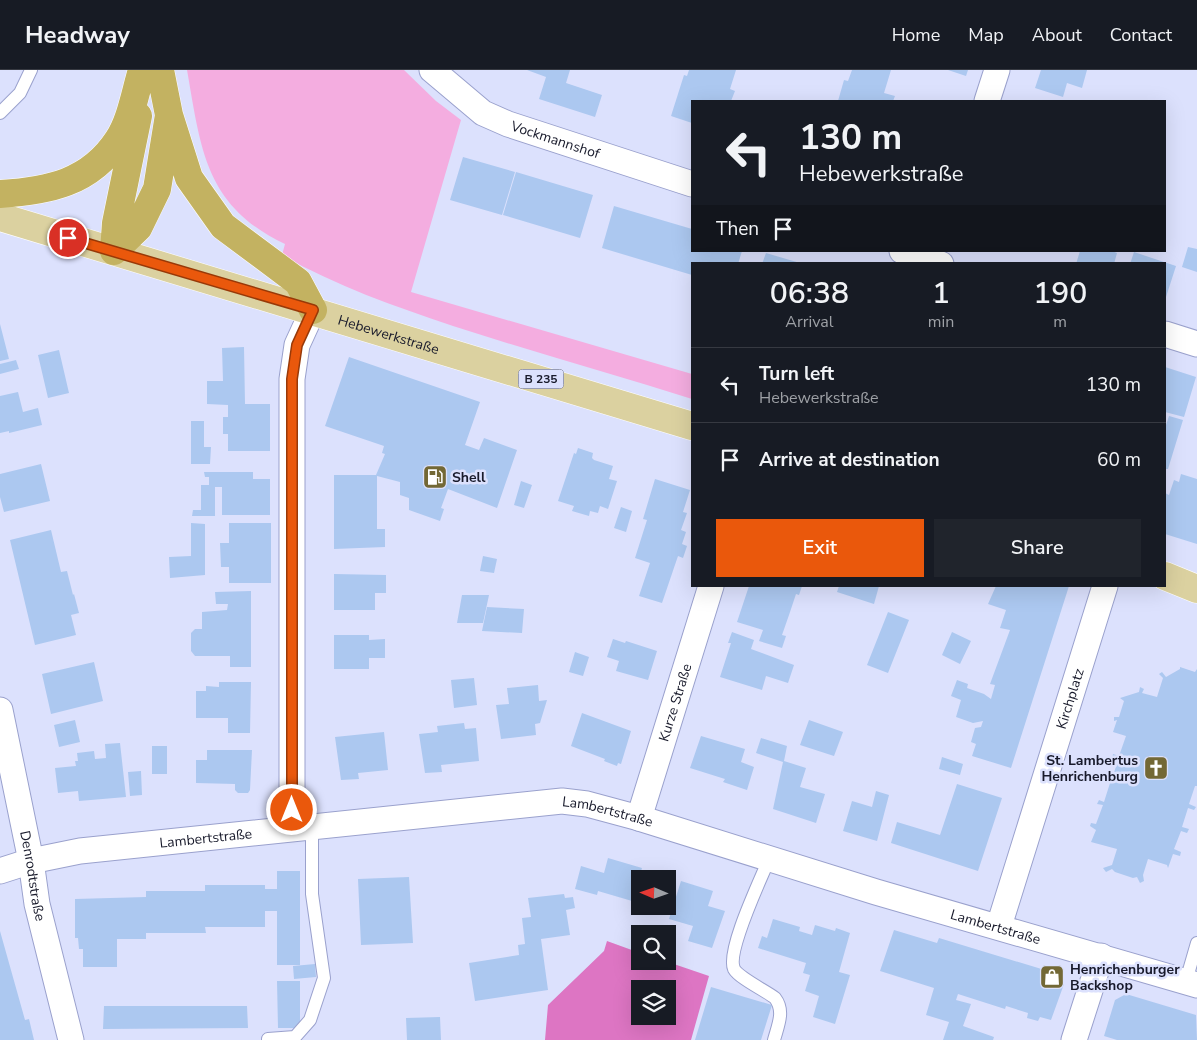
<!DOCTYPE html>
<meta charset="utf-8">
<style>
:root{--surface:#171b24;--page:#20242c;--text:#f1f3f6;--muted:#9ea1a6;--line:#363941;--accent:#ea580c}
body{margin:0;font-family:"Nunito Sans",sans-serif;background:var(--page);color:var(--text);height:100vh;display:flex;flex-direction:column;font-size:19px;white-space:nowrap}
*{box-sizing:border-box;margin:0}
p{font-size:16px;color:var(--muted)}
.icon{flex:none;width:28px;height:28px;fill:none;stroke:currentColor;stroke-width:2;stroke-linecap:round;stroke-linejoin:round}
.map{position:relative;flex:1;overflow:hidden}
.panel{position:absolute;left:691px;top:192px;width:475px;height:325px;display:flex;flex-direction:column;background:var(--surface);border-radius:0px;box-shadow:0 5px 20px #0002}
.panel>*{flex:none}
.banner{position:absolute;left:691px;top:30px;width:475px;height:152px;border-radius:0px;box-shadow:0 5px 20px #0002;background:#171b24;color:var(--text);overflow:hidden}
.needle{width:32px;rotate:272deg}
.buttons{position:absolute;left:631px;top:800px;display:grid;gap:10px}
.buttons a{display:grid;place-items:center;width:45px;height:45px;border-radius:0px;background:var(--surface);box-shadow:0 5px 20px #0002;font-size:25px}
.pin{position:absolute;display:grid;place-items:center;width:42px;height:42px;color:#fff;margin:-21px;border:2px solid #fff;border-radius:50%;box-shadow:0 1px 5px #0007}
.me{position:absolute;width:55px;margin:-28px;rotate:0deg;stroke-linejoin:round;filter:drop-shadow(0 0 4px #0008)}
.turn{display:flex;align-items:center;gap:18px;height:105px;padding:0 25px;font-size:22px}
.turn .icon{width:65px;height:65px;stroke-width:2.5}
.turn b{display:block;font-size:35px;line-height:42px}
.then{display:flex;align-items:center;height:48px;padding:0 25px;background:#0003;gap:10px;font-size:19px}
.eta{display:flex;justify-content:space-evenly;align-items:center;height:85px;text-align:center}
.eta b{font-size:30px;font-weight:600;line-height:35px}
.primary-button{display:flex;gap:10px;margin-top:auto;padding:10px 25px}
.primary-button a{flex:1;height:58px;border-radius:0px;background:var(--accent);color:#fff;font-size:20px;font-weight:600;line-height:58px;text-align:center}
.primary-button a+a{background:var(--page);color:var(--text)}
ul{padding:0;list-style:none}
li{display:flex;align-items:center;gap:15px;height:75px;padding:0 25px;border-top:1px solid var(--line)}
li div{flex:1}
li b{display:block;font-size:19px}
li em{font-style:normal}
header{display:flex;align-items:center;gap:30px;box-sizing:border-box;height:70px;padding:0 25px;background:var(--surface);border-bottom:1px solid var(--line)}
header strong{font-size:24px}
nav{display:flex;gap:28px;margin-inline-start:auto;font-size:18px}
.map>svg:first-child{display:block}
.green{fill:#f4ade0}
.forest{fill:#dd75c3;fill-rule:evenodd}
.building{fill:#acc8f0}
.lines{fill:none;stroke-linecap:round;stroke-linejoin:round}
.lane-casing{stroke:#9aa1cd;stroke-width:14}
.street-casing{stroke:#9aa1cd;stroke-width:27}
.primary-casing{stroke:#fff;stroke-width:29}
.highway-casing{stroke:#fff;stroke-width:29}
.lane{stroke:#fff;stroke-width:12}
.street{stroke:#fff;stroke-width:25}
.primary{stroke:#dbd1a0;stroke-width:28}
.highway{stroke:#c3b261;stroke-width:28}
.route-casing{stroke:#983908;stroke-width:12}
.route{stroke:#ea580c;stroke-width:9}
.labels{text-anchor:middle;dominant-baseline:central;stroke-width:5;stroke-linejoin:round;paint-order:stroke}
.shield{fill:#dce1fd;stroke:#53566a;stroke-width:1}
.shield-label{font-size:12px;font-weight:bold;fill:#181a2b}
.street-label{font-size:14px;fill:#181a2b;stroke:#dce1fd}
.poi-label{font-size:14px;font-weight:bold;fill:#181a2b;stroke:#dce1fd;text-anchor:start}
</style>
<header>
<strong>Headway</strong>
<nav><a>Home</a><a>Map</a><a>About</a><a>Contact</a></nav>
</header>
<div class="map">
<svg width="1197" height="970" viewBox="0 0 1197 970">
<rect width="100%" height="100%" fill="#dce1fd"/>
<path class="green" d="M187 0H404L436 31 461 50 411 222 692 304V329C613 304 533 282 453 256 394 236 336 216 282 185L285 174C205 136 201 79 187 0Z"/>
<path class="forest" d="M607 871 640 883V891H665L709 906 691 970H545L548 935 604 881ZM640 919H668V946H640Z"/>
<path class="building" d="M527 0H570L566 13 602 25 595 47 539 29 546 7Z
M689 0H736L730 19 735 21 731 31H692V53L671 46 684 5 687 6Z
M852 0H891L884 23 895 26 893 31H838L844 10 848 11Z
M948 0H968L966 6Z
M1041 0H1087L1082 18 1067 13 1063 27 1035 18Z
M463 87 515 102 502 145 450 130Z
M516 102 593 125 580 168 503 145Z
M614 136 692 159V181H742L738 194H692V205L602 178Z
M1188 177 1197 179V202L1182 197Z
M1080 181H1112L1117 183 1114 194H1076Z
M1134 182 1176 196 1166 227 1165 194H1130Z
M766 183 800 193 799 194H762Z
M0 254 9 289 0 291Z
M244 277 245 334H270V381H228V364H223V347H228V335L207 334V311H223L222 278Z
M59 280 69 323 48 328 38 285Z
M349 287 480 332 465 375 479 380 484 368 517 380 497 438 448 419 441 438 444 439 440 451 409 440V428L400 425V412L377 406V459H385V477L334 479V405H376L385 384 382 383 384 376 325 356Z
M16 290 19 299 0 304V294Z
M1165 297 1196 307 1184 347 1165 342Z
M18 322 23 342 38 338 42 355 9 363V361L0 363V326Z
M1169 346 1183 350 1168 399H1165V358Z
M191 351H204V377H211L210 394H191Z
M578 378 593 383 592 388 594 390 613 396 609 409 617 411 608 439 600 436 598 443 590 441 589 446 572 441 574 436 558 431 574 383 576 384Z
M41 394 50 431 4 442 0 427V404Z
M204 402H253V409H270V445H222V417H215V446H192L193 440H201V415H209V407H205Z
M1181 404 1197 409V474L1165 464V423L1169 425 1174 410 1179 412Z
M655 409 690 420 683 442 687 443 681 460 686 462 682 474 687 476 683 488 678 486 662 533 639 526 650 493 635 488 647 450 643 449Z
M521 411 532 415 524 438 514 435Z
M621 437 632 441 626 462 614 458Z
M191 453 205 454V505L170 508 169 487 191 486Z
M229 453H271V513H229V497H221L220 473H229Z
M51 460 61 502 67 501 73 525 74 524 79 543 71 545 76 565 35 575 10 470Z
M483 486 497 489 494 503 480 501Z
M334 504 386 505V523H375V540H334Z
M749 516H802L799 525 796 524 789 545 782 565 786 566 782 578 759 571 763 560 737 552Z
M839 516H879L874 534 837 522Z
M996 516H1069L1011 698 972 686 976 674 971 672 975 658 981 657 983 651 973 653 956 647 961 630 951 626 957 610 968 614 967 618 984 624 991 629 995 615 990 614 1010 560 1000 558 1006 540 988 534Z
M251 521V597H230V586H195L191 581V563L195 559H202V542L227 540 228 534H216L215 522Z
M462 525H489L483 553H457Z
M487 537 524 539 522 563 482 561Z
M888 542 909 550 888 603 867 595Z
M732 562 754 570 751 579 794 595 788 613 766 606 762 620 720 607 731 573H728Z
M952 562 971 571 960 594 942 585Z
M334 565H369V570L385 569V588H369V599H334Z
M613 569 625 573 626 571 657 581 648 610 616 601 619 591 607 587Z
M575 582 589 587 583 606 569 602Z
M94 592 103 631 51 644 42 604Z
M1180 597 1195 602 1197 599V716H1195L1189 734 1196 737 1194 740 1188 738 1182 757 1189 759 1187 763 1181 761 1174 779 1181 782 1180 786 1173 784 1168 798 1167 795 1148 789 1143 805 1144 811 1140 813 1137 807 1133 808 1115 802 1112 799 1106 802 1103 798 1112 795 1117 779 1091 772 1096 760 1090 756 1091 753 1096 754 1103 735 1097 734 1099 730 1104 732 1110 713 1105 711 1106 707 1112 709 1118 690 1112 688 1113 684 1119 686 1126 666 1113 662 1117 650 1114 651V647H1119L1124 631 1120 628 1139 622 1140 617 1144 619 1142 623 1157 627 1163 608 1159 604 1162 602 1166 607 1180 599Z
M474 608 477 635 454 638 451 610Z
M219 612H251L250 663H228V648H196V621H206V616L219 617Z
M538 615 539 631 547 630 540 653 535 654 536 665 501 669 496 635 509 634 507 618Z
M582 643 631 661 621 694 618 693 617 696 604 691 605 689 571 676Z
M75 650 80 672 59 677 54 655Z
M809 650 843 662 834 686 800 675Z
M464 653 465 659 476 658 479 691 441 695 442 702 425 703 419 664 438 662 437 656Z
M384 662 388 700 358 703 359 709 341 710 335 667Z
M701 666 745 679 741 692 754 697 747 720 723 712 725 709 690 698Z
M761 668 787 676 784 691 806 698 800 717 825 724 816 753 773 739 783 692 756 683Z
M120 673 126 727 79 731 78 721 58 723 55 698 76 696 75 691H78L77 683 94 681 95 689 106 688 105 674Z
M152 676H167V704H152Z
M207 680H252L250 720 248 723H238L235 720V714L196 713V690H207Z
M942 687 963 694 960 705 939 699Z
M141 701 142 725 130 726 128 702Z
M957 714 1002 728 978 801 891 773 897 752 940 765Z
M876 721 889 725 877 771 843 761 852 731 872 737Z
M608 788 642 798 632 831 598 821 597 825 575 819 581 796 604 803Z
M277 801H300V895H277V841H265V857H205L206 863H146V869H117V897H83V879H79L78 868H75V829L146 827V821H205V815H265V819H277Z
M409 807 413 873 361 875 358 809Z
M681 811 713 821 708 836 725 841 712 878 688 871 693 856 669 849Z
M564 824 565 828 573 827 575 838 566 840 570 865 541 869 548 920 475 931 469 893 519 885 518 875 525 874 522 848 531 847 528 828Z
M773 849 800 857 799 861 812 865 815 855 835 861 836 858 850 863 839 902 850 905 835 954 813 947 819 926 805 921 810 905 803 903 806 893 758 878 762 866 767 868Z
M894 860 937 873 939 868 1058 904 1064 914 1051 950 1040 947 1038 951 1027 948 1028 943 1006 936 1005 939 958 924 956 930 971 934 963 956 994 967 993 970H943L949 952 926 945 934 918 880 901Z
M0 861 25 950 29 949 34 970H0Z
M315 894 316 907 294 909 293 896Z
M277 911H300V958H278Z
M711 917 772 935 761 970H695Z
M1126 924 1196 945 1197 970H1117L1104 966 1115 930Z
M104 936H247L248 958 103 959Z
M440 947 441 970H407L406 948Z"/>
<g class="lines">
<defs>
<path id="lane" d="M0 43 20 23 31 0
M769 789C761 809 726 881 734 899 739 908 766 921 775 928 785 941 778 955 774 970
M1186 911 1197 873
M268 969 295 967 310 950 324 908 312 824V756"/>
<g id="street">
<path id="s1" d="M432 0 483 43 508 54 692 114"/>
<path d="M987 31 997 0"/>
<path d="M902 181 941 194"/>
<path d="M1165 264 1197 274"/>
<path id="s2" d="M0 640 31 791 37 834 71 970"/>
<path id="s3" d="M639 748 711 516"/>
<path d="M292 758V309L297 275 313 240"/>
<path id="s4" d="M0 801 31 791 80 781 562 731 587 734 639 748 876 822 1197 915"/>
<path id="s5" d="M999 856 1105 516"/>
<path d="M1074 970 1101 886"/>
</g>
<g id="primary">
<path id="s6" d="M0 147 692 356"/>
<path d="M1165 506 1197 519"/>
</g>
<path id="highway" d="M169 45 189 108 223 156 298 212 313 240
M0 124C48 121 90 113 118 70 131 50 135 23 142 0
M114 181 138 158 157 119 169 45 160 0
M114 181 116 153 138 46"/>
</defs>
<use href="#lane" class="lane-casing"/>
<use href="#street" class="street-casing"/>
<use href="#primary" class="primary-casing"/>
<use href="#highway" class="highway-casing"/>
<use href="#lane" class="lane"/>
<use href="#street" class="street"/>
<use href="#primary" class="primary"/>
<use href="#highway" class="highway"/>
</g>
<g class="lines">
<defs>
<path id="route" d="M68 168 313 240 297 275 292 309V740"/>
</defs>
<use href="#route" class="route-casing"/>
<use href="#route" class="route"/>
</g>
<defs>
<symbol id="fuel-square" viewBox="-11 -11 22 22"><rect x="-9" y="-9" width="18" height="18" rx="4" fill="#736835" stroke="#dce1fd"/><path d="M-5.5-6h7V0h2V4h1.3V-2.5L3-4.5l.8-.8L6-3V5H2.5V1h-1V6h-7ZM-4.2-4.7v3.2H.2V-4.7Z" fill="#fff"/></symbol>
<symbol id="church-square" viewBox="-11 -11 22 22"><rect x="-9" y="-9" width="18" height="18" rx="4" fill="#736835" stroke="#dce1fd"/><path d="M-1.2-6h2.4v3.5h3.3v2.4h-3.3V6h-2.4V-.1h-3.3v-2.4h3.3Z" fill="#fff"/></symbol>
<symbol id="shop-square" viewBox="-11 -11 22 22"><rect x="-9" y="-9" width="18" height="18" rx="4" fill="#736835" stroke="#dce1fd"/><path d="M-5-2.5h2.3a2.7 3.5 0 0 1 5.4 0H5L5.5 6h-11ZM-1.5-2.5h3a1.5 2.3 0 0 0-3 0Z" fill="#fff"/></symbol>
</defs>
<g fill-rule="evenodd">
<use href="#fuel-square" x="421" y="393" width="28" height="28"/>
<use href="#church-square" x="1142" y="684" width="28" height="28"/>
<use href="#shop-square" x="1038" y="893" width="28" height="28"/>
</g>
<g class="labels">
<rect class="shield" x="518.5" y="299.5" width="45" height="19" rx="4"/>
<g class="shield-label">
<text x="541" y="309">B 235</text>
</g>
<g class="street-label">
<text stroke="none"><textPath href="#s1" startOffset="144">Vockmannshof</textPath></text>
<text stroke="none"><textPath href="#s6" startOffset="406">Hebewerkstraße</textPath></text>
<text stroke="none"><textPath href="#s5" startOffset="238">Kirchplatz</textPath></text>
<text stroke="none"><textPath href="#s3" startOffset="121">Kurze Straße</textPath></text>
<text stroke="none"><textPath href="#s4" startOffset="614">Lambertstraße</textPath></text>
<text stroke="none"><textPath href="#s4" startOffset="209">Lambertstraße</textPath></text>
<text stroke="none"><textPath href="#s2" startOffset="169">Denrodtstraße</textPath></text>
<text stroke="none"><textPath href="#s4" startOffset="1019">Lambertstraße</textPath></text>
</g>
<g class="poi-label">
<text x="452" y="407">Shell</text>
<text x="1138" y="690" text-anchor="end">St. Lambertus<tspan x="1138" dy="16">Henrichenburg</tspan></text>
<text x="1070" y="899">Henrichenburger<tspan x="1070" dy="16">Backshop</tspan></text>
</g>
</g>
</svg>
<div class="buttons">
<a><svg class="needle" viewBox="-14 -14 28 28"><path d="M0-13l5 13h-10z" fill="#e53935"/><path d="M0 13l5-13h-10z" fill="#9ea1a6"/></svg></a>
<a><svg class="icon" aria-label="search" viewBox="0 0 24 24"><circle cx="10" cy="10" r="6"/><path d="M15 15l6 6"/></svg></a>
<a><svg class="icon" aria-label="layers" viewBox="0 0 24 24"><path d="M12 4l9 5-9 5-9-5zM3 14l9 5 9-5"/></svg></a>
</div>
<div class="pin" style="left:68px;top:168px;background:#d93025"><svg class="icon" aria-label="arrive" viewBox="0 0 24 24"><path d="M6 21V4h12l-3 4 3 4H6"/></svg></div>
<svg class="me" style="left:292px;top:740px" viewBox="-20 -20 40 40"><circle r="17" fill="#ea580c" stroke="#fff" stroke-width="3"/><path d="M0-11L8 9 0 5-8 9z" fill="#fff"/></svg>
<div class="banner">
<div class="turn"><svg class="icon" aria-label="left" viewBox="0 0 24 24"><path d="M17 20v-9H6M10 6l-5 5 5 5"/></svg><div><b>130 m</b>Hebewerkstraße</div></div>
<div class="then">Then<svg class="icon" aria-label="arrive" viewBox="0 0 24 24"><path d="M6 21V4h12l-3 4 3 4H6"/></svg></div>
</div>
<section class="panel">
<div class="eta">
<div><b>06:38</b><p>Arrival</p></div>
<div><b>1</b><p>min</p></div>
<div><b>190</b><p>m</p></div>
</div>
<ul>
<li><svg class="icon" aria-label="left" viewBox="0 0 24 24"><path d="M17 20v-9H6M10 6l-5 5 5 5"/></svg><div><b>Turn left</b><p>Hebewerkstraße</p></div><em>130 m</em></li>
<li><svg class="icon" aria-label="arrive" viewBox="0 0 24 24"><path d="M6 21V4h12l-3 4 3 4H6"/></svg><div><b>Arrive at destination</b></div><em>60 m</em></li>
</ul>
<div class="primary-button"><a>Exit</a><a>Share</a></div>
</section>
</div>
